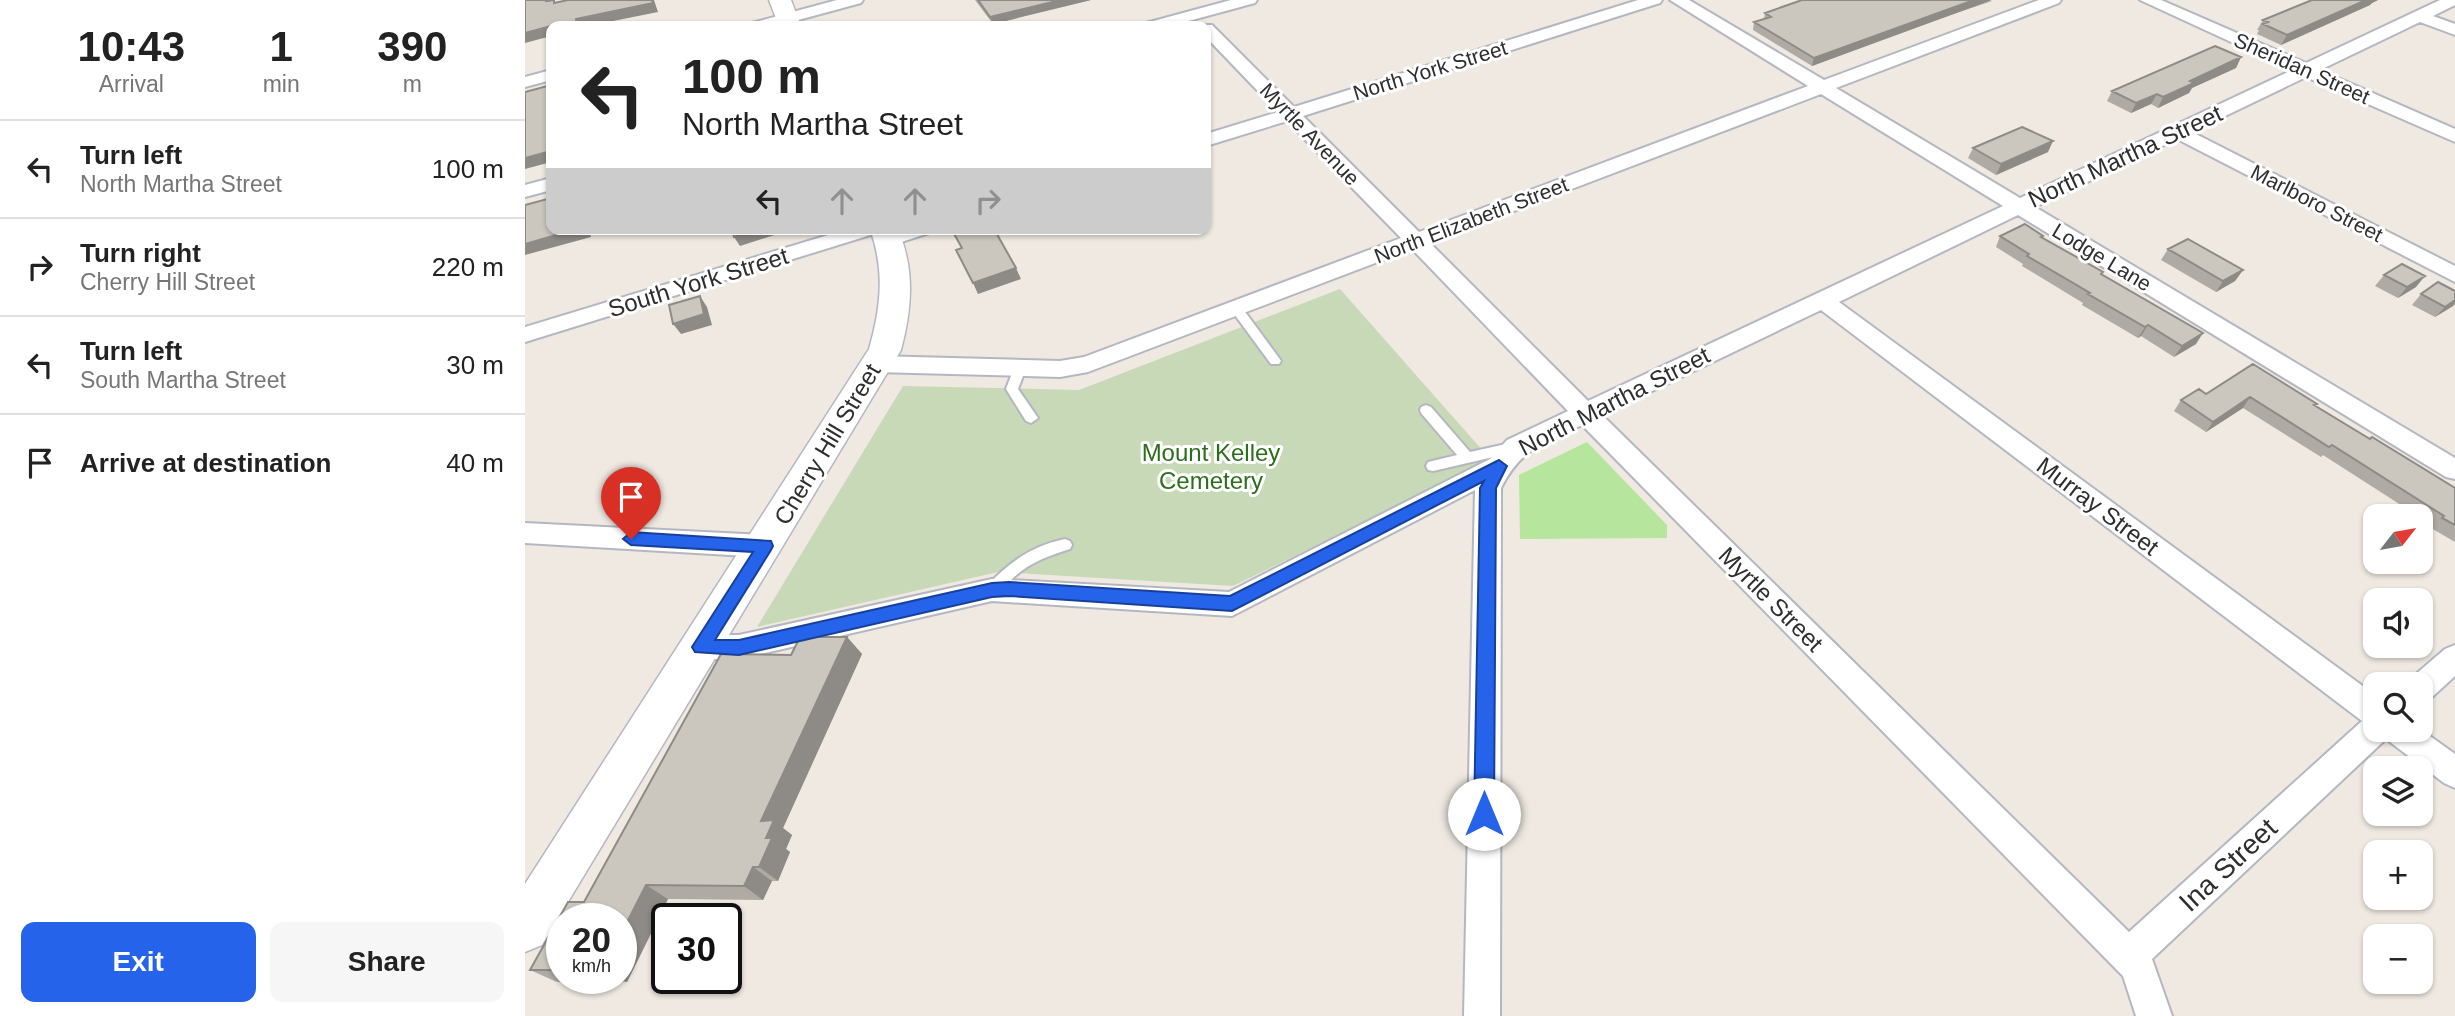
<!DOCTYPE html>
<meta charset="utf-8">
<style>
:root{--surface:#fff;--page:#f6f6f6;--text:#222;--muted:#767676;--line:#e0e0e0;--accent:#2563eb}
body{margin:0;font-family:Arial,sans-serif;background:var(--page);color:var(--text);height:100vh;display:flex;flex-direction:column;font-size:26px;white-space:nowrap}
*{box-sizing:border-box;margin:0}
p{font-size:23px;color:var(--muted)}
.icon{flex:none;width:38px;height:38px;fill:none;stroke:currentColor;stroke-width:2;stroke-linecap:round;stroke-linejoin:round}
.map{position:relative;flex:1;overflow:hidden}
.drawer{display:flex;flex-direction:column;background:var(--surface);width:525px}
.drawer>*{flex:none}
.hud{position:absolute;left:21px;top:21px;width:665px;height:214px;border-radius:14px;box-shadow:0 2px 5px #0004;background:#fff;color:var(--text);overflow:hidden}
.needle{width:46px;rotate:59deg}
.controls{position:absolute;left:1838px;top:504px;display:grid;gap:14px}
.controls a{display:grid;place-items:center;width:70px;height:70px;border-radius:14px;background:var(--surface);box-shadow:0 2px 5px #0004;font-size:35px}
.speed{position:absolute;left:21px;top:903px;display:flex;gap:14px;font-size:35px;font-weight:700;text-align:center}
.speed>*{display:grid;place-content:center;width:91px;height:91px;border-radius:50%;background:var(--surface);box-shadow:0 2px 5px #0004;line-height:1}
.speed small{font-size:18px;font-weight:400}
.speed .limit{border:4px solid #111;border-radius:10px;background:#fff;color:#111}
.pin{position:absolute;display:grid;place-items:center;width:60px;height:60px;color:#fff;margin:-72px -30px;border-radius:50% 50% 50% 0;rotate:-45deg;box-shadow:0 0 7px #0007}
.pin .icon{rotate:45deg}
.me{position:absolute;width:77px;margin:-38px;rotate:0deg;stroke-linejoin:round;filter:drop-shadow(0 0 5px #0008)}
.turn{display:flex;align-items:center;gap:24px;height:147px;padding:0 21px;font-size:32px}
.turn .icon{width:91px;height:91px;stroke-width:2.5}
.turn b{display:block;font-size:49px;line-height:60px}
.lanes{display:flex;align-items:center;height:66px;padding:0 21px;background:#0003;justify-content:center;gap:35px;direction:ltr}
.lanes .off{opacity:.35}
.eta{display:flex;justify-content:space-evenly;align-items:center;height:119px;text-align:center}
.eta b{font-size:42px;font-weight:800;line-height:49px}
.cta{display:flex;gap:14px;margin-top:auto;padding:14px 21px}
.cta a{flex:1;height:80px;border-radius:14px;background:var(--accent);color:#fff;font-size:28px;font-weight:800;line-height:80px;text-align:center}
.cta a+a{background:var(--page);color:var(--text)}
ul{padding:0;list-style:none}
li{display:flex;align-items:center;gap:21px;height:98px;padding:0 21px;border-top:2px solid var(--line)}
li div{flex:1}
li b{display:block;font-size:26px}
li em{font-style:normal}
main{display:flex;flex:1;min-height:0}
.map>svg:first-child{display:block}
.green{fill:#b6e59e}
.cemetery{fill:#c8d9b8}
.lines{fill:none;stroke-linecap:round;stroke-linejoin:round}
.lane-casing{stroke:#b4b7c1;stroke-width:4}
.street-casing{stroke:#b4b7c1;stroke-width:4}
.secondary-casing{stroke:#b4b7c1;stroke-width:3}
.lane{fill:#fff;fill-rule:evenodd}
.street{fill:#fff;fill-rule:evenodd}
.secondary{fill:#fff;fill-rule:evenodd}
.wall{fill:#afaba4;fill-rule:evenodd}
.shaded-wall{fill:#8e8b86}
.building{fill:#cbc7bf;stroke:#8e8b86;stroke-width:2}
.route{fill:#2563eb;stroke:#184099;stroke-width:2}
.labels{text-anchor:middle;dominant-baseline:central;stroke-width:6;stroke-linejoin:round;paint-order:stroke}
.far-street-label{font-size:21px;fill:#2e2e2e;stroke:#fff}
.street-label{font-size:24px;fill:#2e2e2e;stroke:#fff}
.park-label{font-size:24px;fill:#2c6e1b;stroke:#fff}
.near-street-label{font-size:28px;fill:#2e2e2e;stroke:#fff}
</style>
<main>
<section class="drawer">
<div class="eta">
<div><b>10:43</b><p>Arrival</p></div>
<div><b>1</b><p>min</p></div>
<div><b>390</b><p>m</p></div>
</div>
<ul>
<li><svg class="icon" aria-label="left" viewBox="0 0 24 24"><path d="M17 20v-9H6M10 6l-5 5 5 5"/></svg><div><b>Turn left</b><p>North Martha Street</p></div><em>100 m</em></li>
<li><svg class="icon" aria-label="right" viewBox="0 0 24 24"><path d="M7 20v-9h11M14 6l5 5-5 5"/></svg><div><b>Turn right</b><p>Cherry Hill Street</p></div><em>220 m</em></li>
<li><svg class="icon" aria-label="left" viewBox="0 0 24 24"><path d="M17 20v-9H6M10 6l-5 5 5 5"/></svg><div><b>Turn left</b><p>South Martha Street</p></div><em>30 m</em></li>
<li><svg class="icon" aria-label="arrive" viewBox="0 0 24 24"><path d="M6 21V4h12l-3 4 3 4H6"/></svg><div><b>Arrive at destination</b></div><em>40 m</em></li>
</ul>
<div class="cta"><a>Exit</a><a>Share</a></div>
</section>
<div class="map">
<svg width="1930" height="1016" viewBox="0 0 1930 1016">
<rect width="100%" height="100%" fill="#efe9e1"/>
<path class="green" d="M1062 442 1142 525V538L995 539 994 475Z"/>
<path class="cemetery" d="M815 289 966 460 708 586 473 572 232 627 378 386 554 390Z"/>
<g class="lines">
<defs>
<path id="lane" d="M711 304 715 305 754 358 756 361 754 364H746L707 311V305Z
M495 364 501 368 493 389 513 418 506 423 501 421 481 389 489 368Z
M901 405 906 407 945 452 990 442 997 447 990 452 908 471 903 470 901 466 903 462 932 455 896 413 895 410 896 407Z
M540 539 545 541 547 545 545 549C523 556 506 562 489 577 481 585 474 598 462 594L460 590 462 586C484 562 507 546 540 539Z"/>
<path id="street" d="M312 0H338L336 3 251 26H225L227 23Z
M706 0H732L730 3 645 26H619L621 23Z
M1113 0H1137L1135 3 778 116 894 232 1283 86 1145 0H1164L1299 80 1514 0H1536L1534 3 1311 88 1495 198 1767 70 1615 0H1636L1781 63 1915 0H1930V5L1908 16 1930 24V35L1895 22 1795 70 1930 129V142L1781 77 1667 132 1930 266V282L1652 139 1510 207 1930 458V479L1921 477 1493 215 1314 302 1850 695V730L1895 729 1930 754V788L1919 783 1861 739 1627 959 1647 1016H1611L1598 976 1591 969 1057 425C1019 443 996 448 976 488L975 1016H939L950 490 707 616 467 601 214 659H176L166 656 161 647 166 638 176 635H214L467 579 704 592 965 459 982 440 1043 411 887 249 563 372 535 377 351 372 343 370 339 364 343 358 351 356 535 361 559 357 876 238 762 121 681 146V134L753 112 681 37V26L675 25H687L769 107ZM1296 94 1478 206 1063 401 905 243ZM1296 310 1837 721 1604 932 1077 415Z
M26 70V80L0 87V77Z
M26 178V190L0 197V185Z
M323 229H355L352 233 0 342V327Z
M376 229H407L404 233 364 246 357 244 354 240 357 236Z
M0 523 240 535 250 538 254 546 250 554 240 557 0 543Z
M1930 645V676L1906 698 1895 702V684H1882L1884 680 1920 649Z"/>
<path id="secondary" d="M244 0H266L276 26H254Z
M345 229H373C390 270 387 308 376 350L17 945 0 952V884L344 349C356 308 360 270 345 229Z"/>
</defs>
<use href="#lane" class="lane-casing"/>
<use href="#street" class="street-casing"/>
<use href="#secondary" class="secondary-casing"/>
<use href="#lane" class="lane"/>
<use href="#street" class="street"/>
<use href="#secondary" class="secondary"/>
</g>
<path class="wall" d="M450 0H566L468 24Z
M1787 0H1853L1847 3 1845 5 1756 45 1732 34 1734 30H1732L1738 20Z
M1467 1 1390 27 1287 66 1228 30 1229 22 1239 19 1240 13Z
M1716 57 1711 68 1667 88 1664 93 1633 108 1626 104 1606 113 1582 101 1587 91Z
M1448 148 1523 152 1471 175 1443 158Z
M1475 236H1518L1517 238 1578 272 1577 274 1671 344 1649 357 1616 336 1613 338 1557 305 1558 303 1497 266 1498 264 1471 247Z
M1643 249 1718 270 1710 281 1691 292 1636 260Z
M1859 275 1891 287 1873 298 1850 286Z
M1896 294 1928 306 1910 317 1887 305Z
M1681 394 1792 404 1790 406 1845 439 1930 488V542L1906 528 1908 526 1895 518V516H1893L1798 455 1796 457 1718 408 1681 432 1649 411 1656 400Z
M275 637H322L337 654 258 828 267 835 261 849 265 852 253 881H247L238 900 143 899 102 982H32L5 970 43 902H59L196 654 266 655ZM37 919H96V978H37Z"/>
<path class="shaded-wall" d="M127 0H129L133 12 63 26H42L51 19Z
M536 0H566L468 24 465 17Z
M1449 0H1467L1287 66 1289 58Z
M1841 0H1853L1847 3 1845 5 1756 45 1762 35Z
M26 27V36L0 43V33Z
M1716 57 1711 68 1667 88 1664 93 1633 108 1638 97 1665 81Z
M1632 94 1626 104 1606 113 1611 103Z
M1528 141 1523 152 1471 175 1476 164Z
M26 151V162L0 169V158Z
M52 229H79L65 233 66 237 0 255V244Z
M234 229H282L264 235 262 231 215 246 209 237Z
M491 268 496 279 453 294 448 283Z
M1718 270 1710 281 1691 292 1698 281Z
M1900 276 1891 287 1873 298 1882 287Z
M175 296 182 307 187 325 156 334 148 324Z
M1930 300V304L1928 306 1910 317 1920 307Z
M1623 325 1616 336 1613 338 1620 327Z
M1678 333 1671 344 1649 357 1657 346Z
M1725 397 1718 408 1681 432 1688 422Z
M322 637 337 654 258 828 267 835 261 849 265 852 253 881 234 867 241 838 236 821Z
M228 867 247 881 238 900 219 886Z
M121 885 143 899 102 982 94 978H96V934Z"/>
<path class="building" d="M0 0H21V1L29 0V3L43 0H127L128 3 51 19 52 24 42 26H26L0 33Z
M453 0H536L465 17Z
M1277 0H1449L1289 58 1229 22 1246 17 1240 13Z
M1787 0H1841L1762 35 1738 24 1743 22 1738 20Z
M1690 46 1716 57 1665 81 1669 83 1638 97 1632 94 1611 103 1587 91Z
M26 85V151L0 158V92Z
M1497 127 1528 141 1476 164 1448 148Z
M26 198V229H52L0 244V205Z
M1500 224 1518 236 1516 237 1578 272 1576 274 1678 333 1657 346 1623 325 1620 327 1563 294 1565 293 1502 256 1504 254 1475 236Z
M207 229H234L209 237Z
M437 229H469L491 268 448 283 431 250 437 248 428 232Z
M1663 239 1718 270 1698 281 1643 249Z
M1877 264 1900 276 1882 287 1859 275Z
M1913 282 1930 291V300L1920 307 1896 294Z
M175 296 179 314 148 324 144 305Z
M1728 364 1792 404 1789 405 1845 439 1847 437 1930 488V525L1917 518 1919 516 1807 445 1804 447 1725 397 1688 422 1656 400 1674 389 1681 394Z
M275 637H322L236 821 249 820 241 838H247L234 867H228L219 886 121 885 96 934V919H37V970H5L43 902H59L196 654 266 655Z"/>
<path class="route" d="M974 460 982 466 971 488 969 814 966 821 959 823 952 821 949 814 955 488 959 481 707 611 484 596 467 597 214 655 170 652 167 647 228 552 106 545 98 539 106 532 246 541 248 546 246 550 190 640H214L467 583 484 582 705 596Z"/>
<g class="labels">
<g class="far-street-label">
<text transform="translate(1777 68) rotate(24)">Sheridan Street</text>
<text transform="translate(905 70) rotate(-17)">North York Street</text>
<text transform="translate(785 134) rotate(46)">Myrtle Avenue</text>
<text transform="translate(1792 203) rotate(27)">Marlboro Street</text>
<text transform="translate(946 220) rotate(-21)">North Elizabeth Street</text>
<text transform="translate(1577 257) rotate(31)">Lodge Lane</text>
</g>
<g class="street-label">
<text transform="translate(1600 156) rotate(-25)">North Martha Street</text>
<text transform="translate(173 282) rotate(-17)">South York Street</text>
<text transform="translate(1089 401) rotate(-27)">North Martha Street</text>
<text transform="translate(302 444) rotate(-59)">Cherry Hill Street</text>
<text transform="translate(1573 506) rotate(37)">Murray Street</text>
<text transform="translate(1246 599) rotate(45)">Myrtle Street</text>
</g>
<g class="park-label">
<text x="686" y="452">Mount Kelley<tspan x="686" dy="28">Cemetery</tspan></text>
</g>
<g class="near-street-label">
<text transform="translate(1703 865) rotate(-43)">Ina Street</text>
</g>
</g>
</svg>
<div class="controls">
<a><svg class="needle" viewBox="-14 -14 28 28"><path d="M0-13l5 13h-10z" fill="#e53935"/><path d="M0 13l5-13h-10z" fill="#767676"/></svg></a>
<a><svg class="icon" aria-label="sound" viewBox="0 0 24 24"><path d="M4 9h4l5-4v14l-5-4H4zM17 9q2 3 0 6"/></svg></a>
<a><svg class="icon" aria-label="search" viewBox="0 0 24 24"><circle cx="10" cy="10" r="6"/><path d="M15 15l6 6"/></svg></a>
<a><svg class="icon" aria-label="layers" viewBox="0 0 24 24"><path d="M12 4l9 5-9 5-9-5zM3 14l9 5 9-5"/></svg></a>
<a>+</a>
<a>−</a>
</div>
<div class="speed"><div>20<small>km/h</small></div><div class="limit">30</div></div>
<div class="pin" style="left:106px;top:539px;background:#d93025"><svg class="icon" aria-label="arrive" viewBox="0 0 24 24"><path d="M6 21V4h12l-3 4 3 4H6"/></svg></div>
<svg class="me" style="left:959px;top:814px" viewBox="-20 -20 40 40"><circle r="19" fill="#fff"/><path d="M0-13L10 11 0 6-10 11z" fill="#2563eb"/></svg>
<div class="hud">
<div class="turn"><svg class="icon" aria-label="left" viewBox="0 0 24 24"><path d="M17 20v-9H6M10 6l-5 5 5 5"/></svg><div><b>100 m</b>North Martha Street</div></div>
<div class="lanes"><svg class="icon" aria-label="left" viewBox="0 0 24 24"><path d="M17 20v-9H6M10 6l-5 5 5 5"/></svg><svg class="icon off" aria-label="ahead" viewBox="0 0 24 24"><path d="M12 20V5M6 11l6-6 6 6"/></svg><svg class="icon off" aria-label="ahead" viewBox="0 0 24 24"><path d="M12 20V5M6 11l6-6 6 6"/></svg><svg class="icon off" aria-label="right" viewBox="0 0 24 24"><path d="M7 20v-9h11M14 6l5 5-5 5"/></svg></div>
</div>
</div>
</main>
